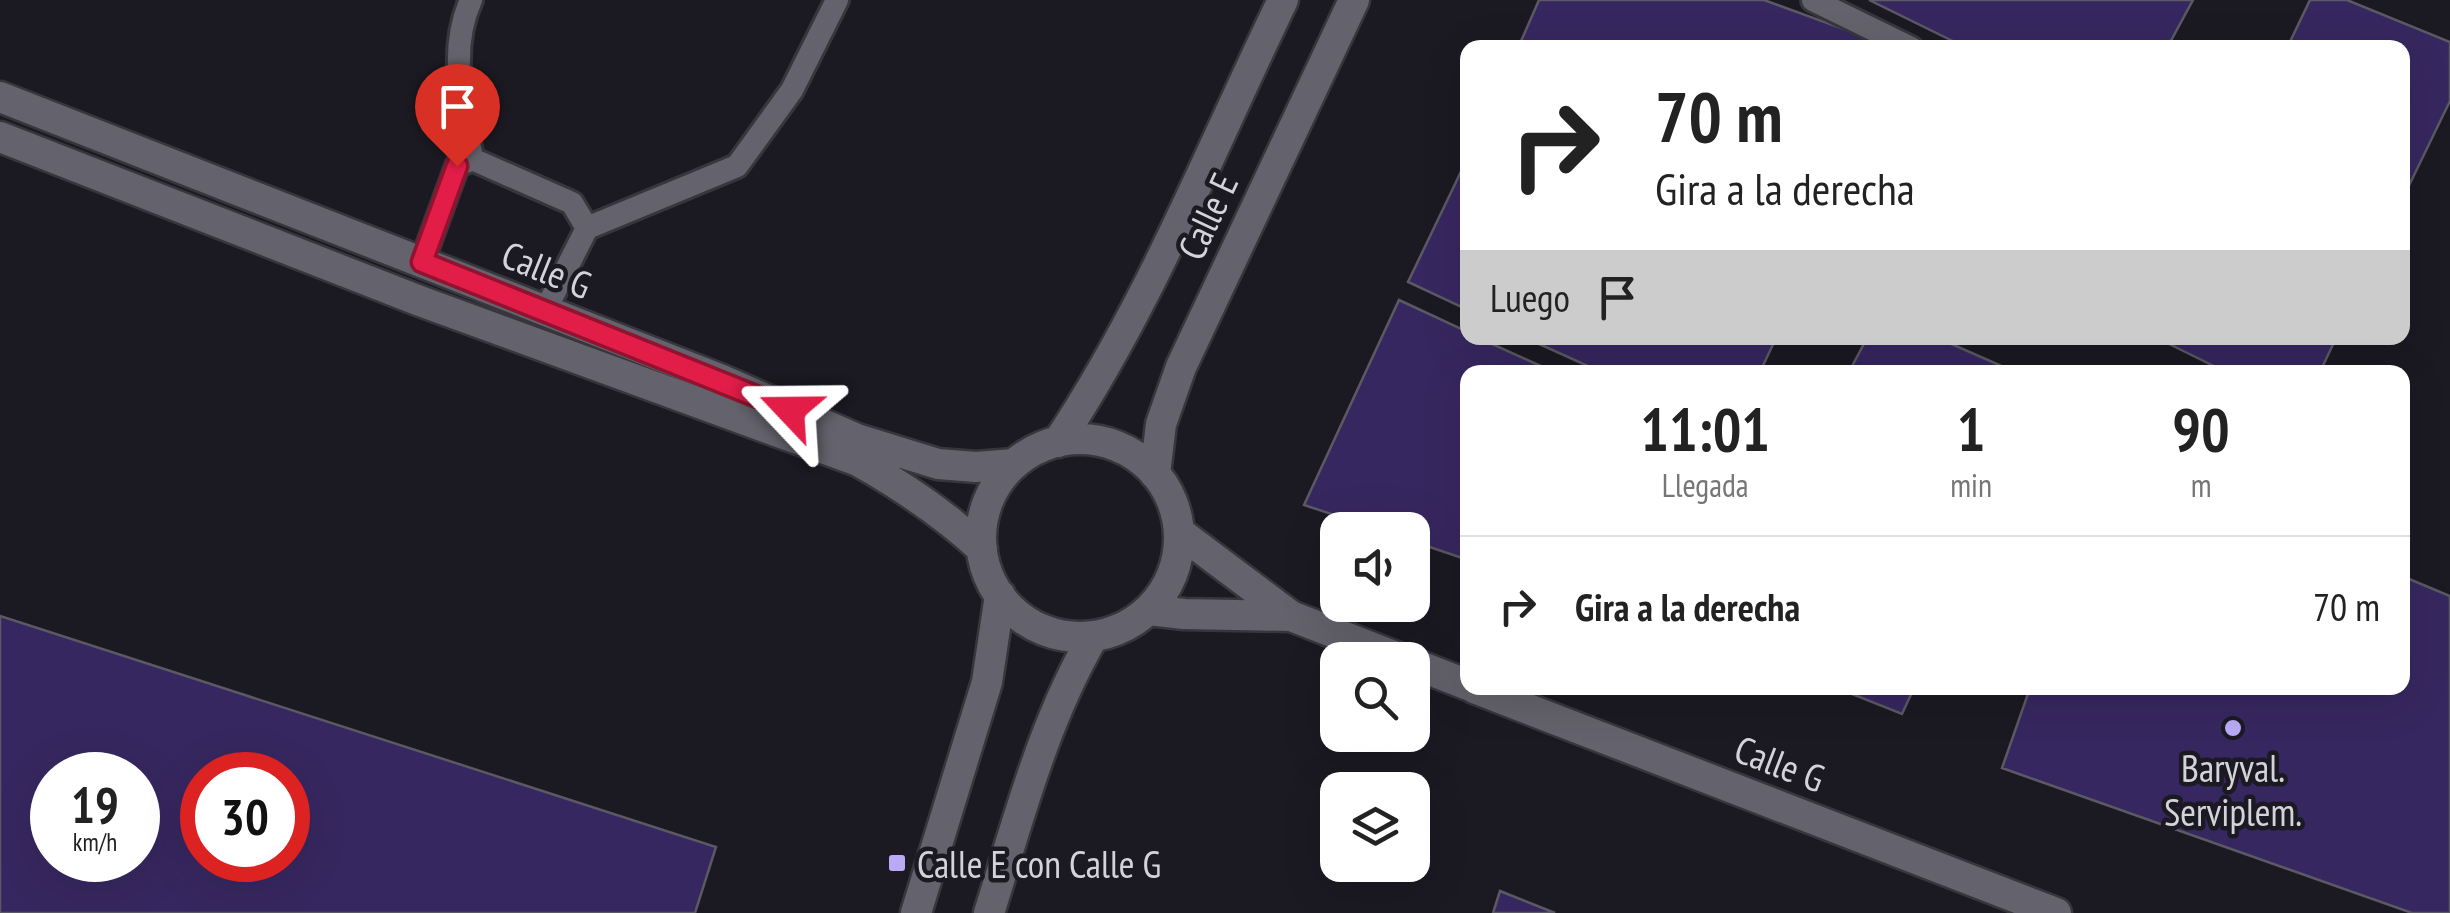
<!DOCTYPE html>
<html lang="es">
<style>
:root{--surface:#fff;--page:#f6f6f6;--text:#222;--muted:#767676;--line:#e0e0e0}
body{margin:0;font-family:"PT Sans Narrow",sans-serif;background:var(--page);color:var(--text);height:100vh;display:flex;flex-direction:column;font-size:38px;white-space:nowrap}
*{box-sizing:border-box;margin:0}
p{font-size:32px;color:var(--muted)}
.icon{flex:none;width:55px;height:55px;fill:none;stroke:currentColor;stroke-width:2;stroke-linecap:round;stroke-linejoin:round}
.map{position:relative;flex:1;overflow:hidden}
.panel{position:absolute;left:1460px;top:365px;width:950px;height:330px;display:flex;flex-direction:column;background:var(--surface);border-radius:20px;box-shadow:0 10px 40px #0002}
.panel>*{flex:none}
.hud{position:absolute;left:1460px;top:40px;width:950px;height:305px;border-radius:20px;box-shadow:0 10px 40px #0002;background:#fff;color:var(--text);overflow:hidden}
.fabs{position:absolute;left:1320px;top:512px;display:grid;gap:20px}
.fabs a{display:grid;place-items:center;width:110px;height:110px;border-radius:20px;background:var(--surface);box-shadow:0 10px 40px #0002;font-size:50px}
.speed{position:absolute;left:30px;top:752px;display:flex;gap:20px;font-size:50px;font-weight:700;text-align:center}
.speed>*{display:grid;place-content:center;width:130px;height:130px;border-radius:50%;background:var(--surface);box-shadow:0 10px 40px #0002;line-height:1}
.speed small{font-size:25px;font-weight:400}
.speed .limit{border:15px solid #d22;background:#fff;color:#111}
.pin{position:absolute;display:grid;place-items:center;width:85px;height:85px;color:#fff;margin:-102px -42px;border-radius:50% 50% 50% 0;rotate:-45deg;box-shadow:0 0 10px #0007}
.pin .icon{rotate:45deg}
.me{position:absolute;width:110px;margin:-55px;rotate:293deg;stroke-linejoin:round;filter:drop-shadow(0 0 8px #0008)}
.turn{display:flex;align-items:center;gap:35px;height:210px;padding:0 30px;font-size:45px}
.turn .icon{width:130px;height:130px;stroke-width:2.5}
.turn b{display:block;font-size:70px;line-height:85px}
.then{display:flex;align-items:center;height:95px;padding:0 30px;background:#0003;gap:20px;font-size:38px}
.eta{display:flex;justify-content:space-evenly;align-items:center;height:170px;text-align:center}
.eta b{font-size:60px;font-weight:800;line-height:70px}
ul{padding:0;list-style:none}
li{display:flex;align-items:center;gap:30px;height:140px;padding:0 30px;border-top:2px solid var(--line)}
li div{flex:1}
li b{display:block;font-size:38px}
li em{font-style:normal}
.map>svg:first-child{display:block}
.building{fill:#372760;stroke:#5b5963;stroke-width:2.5;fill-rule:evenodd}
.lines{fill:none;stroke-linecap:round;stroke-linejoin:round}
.service-casing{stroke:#37363c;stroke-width:28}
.minor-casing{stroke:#37363c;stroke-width:35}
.service{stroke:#64626c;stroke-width:22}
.minor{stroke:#64626c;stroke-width:30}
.route-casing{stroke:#92132f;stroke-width:25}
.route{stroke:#e11d48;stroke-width:18}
.poi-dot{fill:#baaaf6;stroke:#1b1a22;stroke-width:4}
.labels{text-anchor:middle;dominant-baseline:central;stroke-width:9;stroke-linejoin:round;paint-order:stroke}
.street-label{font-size:38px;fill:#d4d3d9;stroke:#1b1a22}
.poi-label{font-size:38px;fill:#d4d3d9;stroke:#1b1a22}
</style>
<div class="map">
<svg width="2450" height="913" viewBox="0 0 2450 913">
<rect width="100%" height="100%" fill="#1b1a22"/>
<path class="building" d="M1539 0H1764L1885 44 1884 48H1518Z
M1869 0H2193L2167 48H1967Z
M2310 0H2347L2450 42V101L2402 200V48H2287Z
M1468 157V310L1408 282Z
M1399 300 1468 332V338H1479L1554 372H1468V560L1412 541V530H1380L1304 505Z
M1526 338H1776L1760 372H1601Z
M1867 338H1938L2015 372H1849Z
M2157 338H2336L2320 372H2226Z
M2402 576 2450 596V913H2412L2002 768 2030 688H2402Z
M0 616 716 847 695 913H0ZM52 775H138V860H52ZM202 775H288V860H202Z
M1837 688H1914L1902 714Z
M1500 891 1555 913H1493Z"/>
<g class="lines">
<defs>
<path id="service" d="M471 0C448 50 463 107 472 159
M1813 0 1911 48
M587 228 737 166 792 90 837 0
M422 262 457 166 472 159 572 203 587 228 545 311"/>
<path id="minor" d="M0 97 722 380 857 439 938 464 976 467 1014 464
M0 137 420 301 858 461C904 487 943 513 982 549
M981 538a99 99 0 1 1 198 0a99 99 0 1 1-198 0Z
M1058 442C1150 304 1211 148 1283 0
M1155 474 1161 424 1181 367 1354 0
M1179 532 1291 616 1404 660
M1149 610 1184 614 1291 616
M1412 663 1468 685
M1474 688 2056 913
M916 913 987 682 1000 595
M989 913C1019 818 1043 723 1093 637"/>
</defs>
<use href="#service" class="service-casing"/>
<use href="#minor" class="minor-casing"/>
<use href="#service" class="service"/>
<use href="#minor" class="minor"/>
</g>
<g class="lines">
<defs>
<path id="route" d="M457 166 422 262 790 410"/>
</defs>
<use href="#route" class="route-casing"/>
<use href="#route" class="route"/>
</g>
<g class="poi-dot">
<circle cx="2233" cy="728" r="10"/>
<rect x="887" y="853" width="20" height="20" rx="5"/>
</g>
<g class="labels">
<g class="street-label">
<text transform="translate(1207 216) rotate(-65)">Calle E</text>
<text transform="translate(547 269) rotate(22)">Calle G</text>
<text transform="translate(1780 763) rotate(21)">Calle G</text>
</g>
<g class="poi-label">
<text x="2233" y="767">Baryval.<tspan x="2233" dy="44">Serviplem.</tspan></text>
<text x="917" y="863" text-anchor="start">Calle E con Calle G</text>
</g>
</g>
</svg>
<div class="fabs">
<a><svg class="icon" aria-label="sound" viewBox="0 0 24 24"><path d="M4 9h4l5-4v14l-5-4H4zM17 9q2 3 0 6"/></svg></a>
<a><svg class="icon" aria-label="search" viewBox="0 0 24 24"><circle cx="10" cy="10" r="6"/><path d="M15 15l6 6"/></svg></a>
<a><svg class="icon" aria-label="layers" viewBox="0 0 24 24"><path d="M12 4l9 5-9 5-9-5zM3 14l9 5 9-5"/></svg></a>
</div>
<div class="speed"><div>19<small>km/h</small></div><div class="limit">30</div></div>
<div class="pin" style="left:457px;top:166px;background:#d93025"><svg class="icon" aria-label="arrive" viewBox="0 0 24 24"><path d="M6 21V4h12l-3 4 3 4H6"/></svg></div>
<svg class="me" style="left:790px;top:410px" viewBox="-20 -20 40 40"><path d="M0-17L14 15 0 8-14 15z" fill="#e11d48" stroke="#fff" stroke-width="4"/></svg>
<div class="hud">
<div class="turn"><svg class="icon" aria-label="right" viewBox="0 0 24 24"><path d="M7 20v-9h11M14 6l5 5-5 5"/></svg><div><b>70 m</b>Gira a la derecha</div></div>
<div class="then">Luego<svg class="icon" aria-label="arrive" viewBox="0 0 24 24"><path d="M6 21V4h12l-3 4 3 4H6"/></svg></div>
</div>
<section class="panel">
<div class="eta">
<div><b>11:01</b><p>Llegada</p></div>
<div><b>1</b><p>min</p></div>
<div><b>90</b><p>m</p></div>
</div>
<ul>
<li><svg class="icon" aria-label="right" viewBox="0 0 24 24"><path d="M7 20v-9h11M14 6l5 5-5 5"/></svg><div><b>Gira a la derecha</b></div><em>70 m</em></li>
</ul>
</section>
</div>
